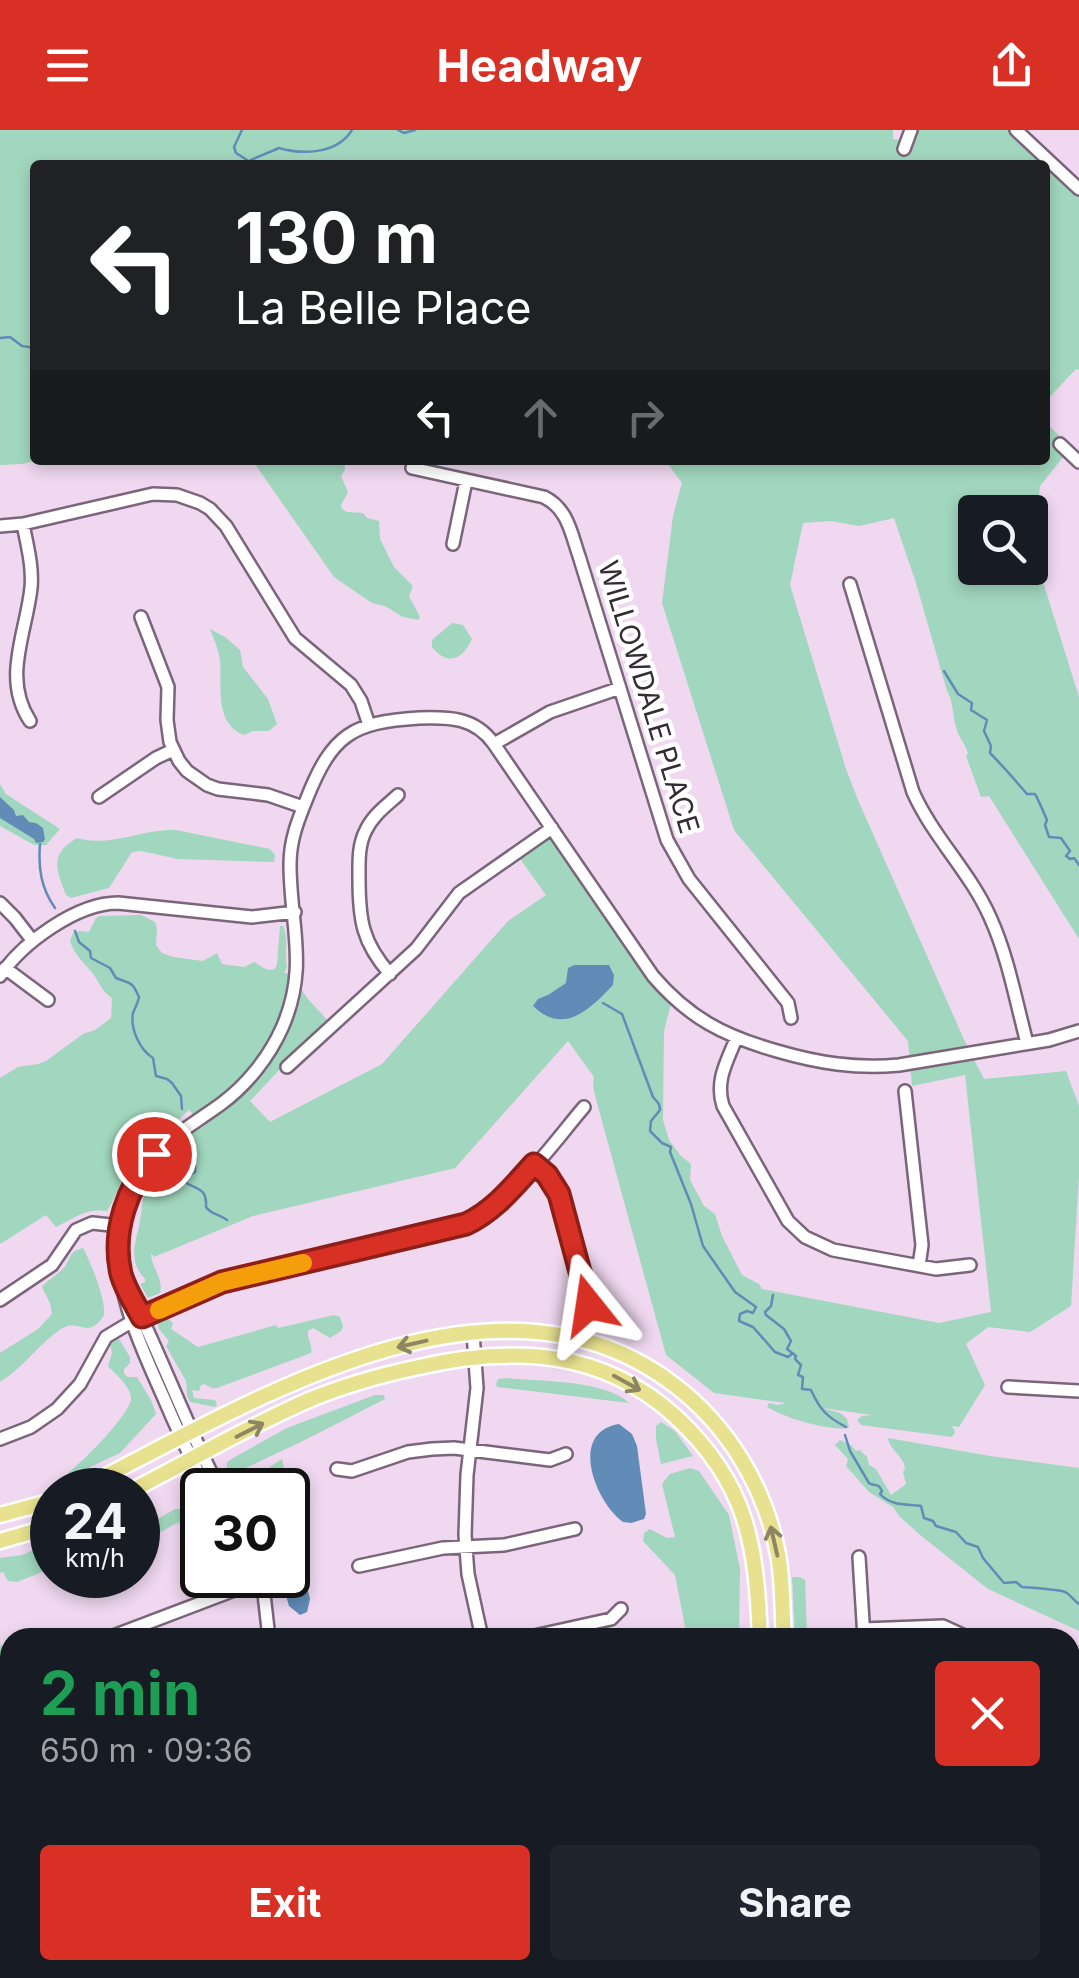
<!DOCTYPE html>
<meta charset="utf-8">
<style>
:root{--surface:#171b24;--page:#20242c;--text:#f1f3f6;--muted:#9ea1a6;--accent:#d93025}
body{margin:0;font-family:Inter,sans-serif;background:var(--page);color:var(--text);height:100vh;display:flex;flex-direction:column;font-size:38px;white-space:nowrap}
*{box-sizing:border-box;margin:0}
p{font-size:32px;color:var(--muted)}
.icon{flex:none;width:55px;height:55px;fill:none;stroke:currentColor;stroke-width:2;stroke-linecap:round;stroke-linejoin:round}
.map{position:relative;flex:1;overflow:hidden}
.sheet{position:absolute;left:0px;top:1498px;width:1080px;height:352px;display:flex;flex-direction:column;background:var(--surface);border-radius:30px 30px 0 0;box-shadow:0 5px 15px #0003}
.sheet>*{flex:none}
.banner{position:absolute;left:30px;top:30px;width:1020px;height:305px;border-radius:10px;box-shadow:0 5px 15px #0003;background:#202124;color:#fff;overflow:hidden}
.buttons{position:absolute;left:958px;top:365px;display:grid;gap:20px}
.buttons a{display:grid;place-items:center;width:90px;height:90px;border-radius:10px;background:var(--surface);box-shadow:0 5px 15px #0003;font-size:50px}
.speed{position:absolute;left:30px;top:1338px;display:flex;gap:20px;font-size:50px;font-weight:700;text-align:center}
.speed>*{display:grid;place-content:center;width:130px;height:130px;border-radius:50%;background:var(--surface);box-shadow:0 5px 15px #0003;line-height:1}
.speed small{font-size:25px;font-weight:400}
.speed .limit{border:5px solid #111;border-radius:15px;background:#fff;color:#111}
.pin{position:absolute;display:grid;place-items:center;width:85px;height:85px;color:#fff;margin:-42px;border:5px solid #fff;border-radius:50%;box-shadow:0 2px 10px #0007}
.me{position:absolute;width:110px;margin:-55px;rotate:345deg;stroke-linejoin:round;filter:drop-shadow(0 0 8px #0008)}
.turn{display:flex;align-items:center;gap:35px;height:210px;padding:0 40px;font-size:45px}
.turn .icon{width:130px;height:130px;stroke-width:2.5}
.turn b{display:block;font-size:70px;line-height:85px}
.lanes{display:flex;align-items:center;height:95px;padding:0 40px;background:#0003;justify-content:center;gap:50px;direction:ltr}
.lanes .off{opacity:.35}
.round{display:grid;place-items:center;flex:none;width:105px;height:105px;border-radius:10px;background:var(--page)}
.head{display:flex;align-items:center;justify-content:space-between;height:170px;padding:0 40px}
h1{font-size:60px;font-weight:700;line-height:75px;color:#1e9e55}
.button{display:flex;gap:20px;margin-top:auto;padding:20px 40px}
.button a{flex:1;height:115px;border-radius:10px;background:var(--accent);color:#fff;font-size:40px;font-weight:700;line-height:115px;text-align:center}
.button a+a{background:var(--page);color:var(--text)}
header{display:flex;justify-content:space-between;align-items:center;height:130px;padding:0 40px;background:var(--accent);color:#fff;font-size:45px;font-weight:700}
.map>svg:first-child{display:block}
.green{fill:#a1d7be;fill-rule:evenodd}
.water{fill:#608cb7}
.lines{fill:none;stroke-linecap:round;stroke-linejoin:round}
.stream{stroke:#608cb7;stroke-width:2.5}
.minor-casing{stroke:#7a657b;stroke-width:16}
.major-casing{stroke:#fff;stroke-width:19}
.minor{stroke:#fff;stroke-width:11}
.major{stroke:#e8e18f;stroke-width:14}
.oneway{stroke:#8e8662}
.route-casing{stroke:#8d1f18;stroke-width:25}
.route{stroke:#d93025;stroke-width:18}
.slow{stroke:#f59e0b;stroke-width:18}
.labels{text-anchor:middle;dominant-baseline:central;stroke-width:9;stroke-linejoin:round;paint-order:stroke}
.street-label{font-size:28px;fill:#342b34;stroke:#fff}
</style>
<header><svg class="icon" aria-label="menu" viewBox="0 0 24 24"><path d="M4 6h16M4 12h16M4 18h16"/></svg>Headway<svg class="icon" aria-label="share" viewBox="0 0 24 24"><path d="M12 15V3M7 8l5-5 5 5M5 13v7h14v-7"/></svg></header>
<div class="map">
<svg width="1079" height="1848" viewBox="0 0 1079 1848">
<rect width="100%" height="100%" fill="#efd8f0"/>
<path class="green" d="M0 0H893V9L901 10 916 0H1009L1079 66V240L1076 239 1045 272V35H35V330H38L22 334 0 335Z
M1045 292 1071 317 1040 356 1034 423 1079 567V809L989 666 981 667 966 626 968 623C965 613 958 607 956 597 952 584 954 573 947 561L916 453 894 388 859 396 831 391 803 393 790 455 846 639 858 670 966 914 984 949 1066 941 1079 976V1046L1071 1176 1030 1202 988 1197 966 1214 985 1255 959 1297 952 1296 955 1302 952 1307 861 1295 857 1290 862 1286 872 1285 823 1278 840 1283 847 1289 849 1298C828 1301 785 1288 767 1277L769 1273 778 1275 786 1273 714 1263 666 1225 597 973 593 956 594 947 568 911 455 1038 253 1086 154 1127 151 1123C151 1137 164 1148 160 1163L148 1168 140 1154 145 1152V1149C127 1130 136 1113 140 1091 142 1080 142 1068 146 1057H143C156 1030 179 1012 204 996L189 980C170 998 145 1016 130 1037 120 1051 116 1067 107 1081 87 1077 73 1089 56 1097L46 1085 0 1114V948L18 937 38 934 46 931 83 904 95 900 111 888 112 868C100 860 99 850 90 840 81 830 74 823 70 811L73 803 80 801 89 802 96 788 100 786 141 785 155 792 157 799 156 815 162 823 173 827 203 831 217 823 222 834 244 837 254 832C262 836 266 842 275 839L277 834 280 796H283C289 808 284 824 287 837L284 843 290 844 308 869 330 893 285 934 250 971 270 992 382 934 508 791 546 765 513 719 553 691 661 847 674 862 664 901 663 990 669 1010 680 1025 691 1034 690 1050 704 1076 715 1084 722 1106 742 1145 759 1154 762 1159 939 1193 991 1182 965 945 912 956 908 911 734 700 662 473 673 386 682 353 665 330H1045ZM975 382H1030V438H975Z
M252 330H344L345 340 341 346 348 362 341 375 342 379 347 382 363 383 367 388 379 391 380 409 394 437 413 456 409 466 420 487 418 490 403 487 385 476 372 473 334 447Z
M452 493 463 495 472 509C463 529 448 537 432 517V510Z
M210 499 225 507 240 520 243 537 268 569 277 594 269 601H253L244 605C214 594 222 555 220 531 219 519 214 510 210 499Z
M0 654 6 664 60 699 46 715H34L0 696Z
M167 700H176L270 719 275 725 274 732 178 729 141 721 132 722 109 758 71 768 66 765C56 739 49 724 77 708 109 717 136 702 167 700Z
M83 1118C90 1130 106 1170 104 1184 103 1188 98 1194 94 1196 83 1203 76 1188 58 1201 38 1215 23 1238 0 1252V1223L38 1199 52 1184 50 1173 42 1157C48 1149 60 1144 66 1135 69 1130 70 1124 75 1121 78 1119 81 1119 83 1118Z
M334 1185 340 1187 343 1196 341 1201 330 1208 313 1198 308 1201C307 1210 313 1215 311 1223L217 1258H212L204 1254 201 1255 199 1261 192 1260 194 1268 215 1270 217 1275 215 1277 190 1272 187 1265 186 1251 166 1216 169 1211 159 1199 158 1193 165 1186 173 1193 171 1199 198 1217 276 1195 278 1198Z
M119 1209 130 1227V1233L124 1239V1244L128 1247H137L151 1270 156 1284 120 1323 71 1346 68 1343C82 1333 130 1284 131 1269 131 1256 116 1245 108 1236L112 1223 110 1214Z
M506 1248C539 1251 606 1250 629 1273L497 1257 496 1254 498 1249Z
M375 1265H384L385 1269C336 1294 287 1320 236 1342L227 1340V1332L233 1328 287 1298Z
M661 1292 675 1301 693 1326 661 1334 656 1309V1296Z
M888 1308 990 1326 1079 1338V1501L988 1459 919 1404 899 1386 893 1377 869 1362 846 1336 848 1329 835 1315 840 1310 851 1315 856 1321 860 1320 867 1327 869 1335 876 1339 891 1365 906 1354 903 1342 905 1338C904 1326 889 1319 888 1308Z
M282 1329 295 1387 292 1389 288 1377V1360H239L241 1356Z
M690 1338 699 1341 729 1385 740 1439 739 1507H687L675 1445 643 1411 644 1403 650 1399 667 1408 675 1407 662 1354 670 1344Z
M175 1379H184L189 1383 188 1389 175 1394 138 1415V1400Z
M52 1412V1438L17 1452 8 1451 3 1442 0 1443V1428L22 1425Z
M792 1447H800L805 1450 807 1507H795Z
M0 1514 10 1538V1673L0 1675Z
M1070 1685 1079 1688V1762L1070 1755Z
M10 1705V1801L0 1803V1724L3 1714Z"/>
<path class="water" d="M0 667 14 680 16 686 23 685 29 692 36 693 43 698 45 709 43 712 36 713 34 709 0 688Z
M574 835H609L614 845 613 855C590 879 564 906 533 876L538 869 548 865 566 853 568 838Z
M619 1294 632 1304 637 1316 646 1384 644 1389 631 1393 623 1392C595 1372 568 1302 619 1294Z
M288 1377 310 1469 307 1482 300 1485 289 1476 280 1445H288Z"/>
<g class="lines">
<path class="stream" d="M242 0 234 17 236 23 247 30
M398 0 404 3 415 0
M240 35C254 28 266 24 279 18 303 25 337 24 352 0
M0 208 10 207 22 216 35 218
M944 541 958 564 972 573 971 580 987 590 984 601 991 616 990 623C1004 637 1014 649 1027 664H1035C1038 669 1044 683 1047 690L1045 695 1049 707 1061 708 1070 721 1066 726 1070 729 1074 728 1079 735
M40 714C38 738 41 758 55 778
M75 801 79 812 90 821 91 828 110 838 116 848C131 854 132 851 139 867 138 873 135 878 133 883 130 899 140 920 153 928L156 946 167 949 172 953 181 966 182 979
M603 873 622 884 653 967 659 974 660 980 651 991 650 1001 662 1013 671 1017 670 1022 691 1074 703 1116 735 1162 756 1177 753 1183 747 1181 740 1184 739 1191 753 1197 775 1222 788 1227 793 1223
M191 1016C193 1025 196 1033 195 1042L186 1047V1053C199 1060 207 1059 206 1077 211 1085 220 1084 227 1090
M773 1165 771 1176 765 1182 766 1185 784 1199 791 1211 787 1219 796 1226 795 1229 801 1235 798 1245 803 1247 802 1259 811 1260C820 1280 827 1287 846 1297
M845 1305 850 1321 869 1353C875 1357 878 1352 882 1361L880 1364C891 1376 906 1374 921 1376L924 1388 933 1391 936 1396 956 1402 966 1413 978 1417 983 1428 1004 1453 1016 1452 1022 1457C1026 1457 1062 1460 1065 1462 1071 1465 1074 1471 1079 1474
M1070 1730 1079 1724"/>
<defs>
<path id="minor" d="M1016 0 1079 59
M904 19 911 0
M1060 314 1079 332
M412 338 544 367C568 379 571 403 579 426L667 710 689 749 788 873 791 888
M23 394C27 415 33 436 31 458 26 504 2 548 30 591
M0 396 23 394 153 364 177 365 200 373 210 379 226 396 295 508 351 555 361 571 369 595
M453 414 466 351
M850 454 913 662C933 707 970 742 990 787 1008 826 1016 872 1027 913
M141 487 168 557 167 590 170 612 179 631 187 641 207 655 218 659 268 665 303 677
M494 614 550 582 620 558
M99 667 156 628 173 620
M0 773 15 788 32 810
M5 838 48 870
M390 844C362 812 359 790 359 748 359 732 358 715 366 700 373 685 386 676 398 665
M0 846C22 813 77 773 118 773L252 787 295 782
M736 909C727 931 715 951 723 976L788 1091 805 1107 833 1120 936 1139 970 1135
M287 937 416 819 459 763 552 698
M905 961 922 1115 919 1136
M534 1034 547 1045 559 1064 589 1175
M126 1155C160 1222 185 1293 220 1360
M0 1170 52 1135 76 1100 92 1093 120 1096
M473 1203 477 1258 467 1345 465 1405 468 1444 482 1508
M1008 1257 1079 1261
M0 1309 31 1297 57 1279 80 1254 106 1207 131 1192 222 1152 452 1098C505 1083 549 1018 584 977
M337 1339 352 1341 408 1322 432 1319 454 1318 550 1330 566 1324
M207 1360C191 1329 176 1297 162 1264 139 1212 112 1157 120 1098 129 1028 171 1010 221 974 247 955 269 927 282 898 309 837 290 795 290 734 290 710 298 690 307 668 332 605 352 592 419 588 449 587 475 587 494 614L653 846C689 888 724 906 777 921 818 933 856 939 899 935L1049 910 1079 901
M859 1427 864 1508
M359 1436 443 1418 504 1415 575 1399
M254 1445 264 1464 269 1508
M863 1499 943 1496 969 1508
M108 1508 258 1451
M525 1508 611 1489 621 1479
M1070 1565 1079 1570
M1070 1646 1079 1630
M1070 1815 1079 1820
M181 1840 183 1848
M326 1840H365
M558 1840 560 1848
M898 1840 903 1848
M668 1848 678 1840"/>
<path id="major" d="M79 1360C246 1275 493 1118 673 1254 728 1295 765 1357 778 1424 783 1451 782 1480 784 1508
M133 1360C191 1330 249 1296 309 1270 345 1255 381 1245 419 1237 513 1216 602 1219 676 1287 748 1354 756 1414 760 1508
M0 1385 52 1371
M0 1411 52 1396
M786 1840 789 1848
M810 1840 813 1848"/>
</defs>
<use href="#minor" class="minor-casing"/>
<use href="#major" class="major-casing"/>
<use href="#minor" class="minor"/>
<use href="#major" class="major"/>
</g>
<defs><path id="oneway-shaft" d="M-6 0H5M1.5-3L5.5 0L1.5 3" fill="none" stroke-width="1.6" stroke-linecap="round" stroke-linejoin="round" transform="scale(2.5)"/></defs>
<g class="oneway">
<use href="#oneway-shaft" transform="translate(412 1214) rotate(167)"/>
<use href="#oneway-shaft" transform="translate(627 1253) rotate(29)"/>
<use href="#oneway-shaft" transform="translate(250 1300) rotate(-27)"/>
<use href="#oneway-shaft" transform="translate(774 1411) rotate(-103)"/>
</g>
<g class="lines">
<defs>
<path id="route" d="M154 1024C128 1057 111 1100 121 1144 125 1159 135 1174 142 1187L222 1152 466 1094C494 1081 513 1057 534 1034L547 1045 559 1064 589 1175"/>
</defs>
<use href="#route" class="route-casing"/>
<use href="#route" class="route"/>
<path class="slow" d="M159 1180 222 1152 303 1133"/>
</g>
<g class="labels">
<g class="street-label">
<text transform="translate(649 567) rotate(73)">WILLOWDALE PLACE</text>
</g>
</g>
</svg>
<div class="buttons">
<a><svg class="icon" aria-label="search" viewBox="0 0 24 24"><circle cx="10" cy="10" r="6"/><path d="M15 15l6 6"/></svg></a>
</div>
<div class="speed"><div>24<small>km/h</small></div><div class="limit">30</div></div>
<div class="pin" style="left:154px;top:1024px;background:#d93025"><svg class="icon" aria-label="arrive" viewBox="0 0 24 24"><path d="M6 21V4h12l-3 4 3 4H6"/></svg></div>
<svg class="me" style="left:589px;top:1175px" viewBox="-20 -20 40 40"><path d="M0-17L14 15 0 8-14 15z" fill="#d93025" stroke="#fff" stroke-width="4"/></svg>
<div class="banner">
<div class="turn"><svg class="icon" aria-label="left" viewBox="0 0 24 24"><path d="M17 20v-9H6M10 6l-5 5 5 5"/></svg><div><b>130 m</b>La Belle Place</div></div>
<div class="lanes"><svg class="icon" aria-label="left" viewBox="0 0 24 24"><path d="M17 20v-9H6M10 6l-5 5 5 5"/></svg><svg class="icon off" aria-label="ahead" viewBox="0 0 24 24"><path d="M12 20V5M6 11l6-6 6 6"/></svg><svg class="icon off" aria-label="right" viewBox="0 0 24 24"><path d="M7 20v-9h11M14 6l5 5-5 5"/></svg></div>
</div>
<section class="sheet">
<div class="head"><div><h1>2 min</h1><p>650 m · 09:36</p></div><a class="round" style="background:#d93025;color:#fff"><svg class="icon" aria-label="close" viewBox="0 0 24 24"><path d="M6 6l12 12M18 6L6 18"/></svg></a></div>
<div class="button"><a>Exit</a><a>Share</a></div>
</section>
</div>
